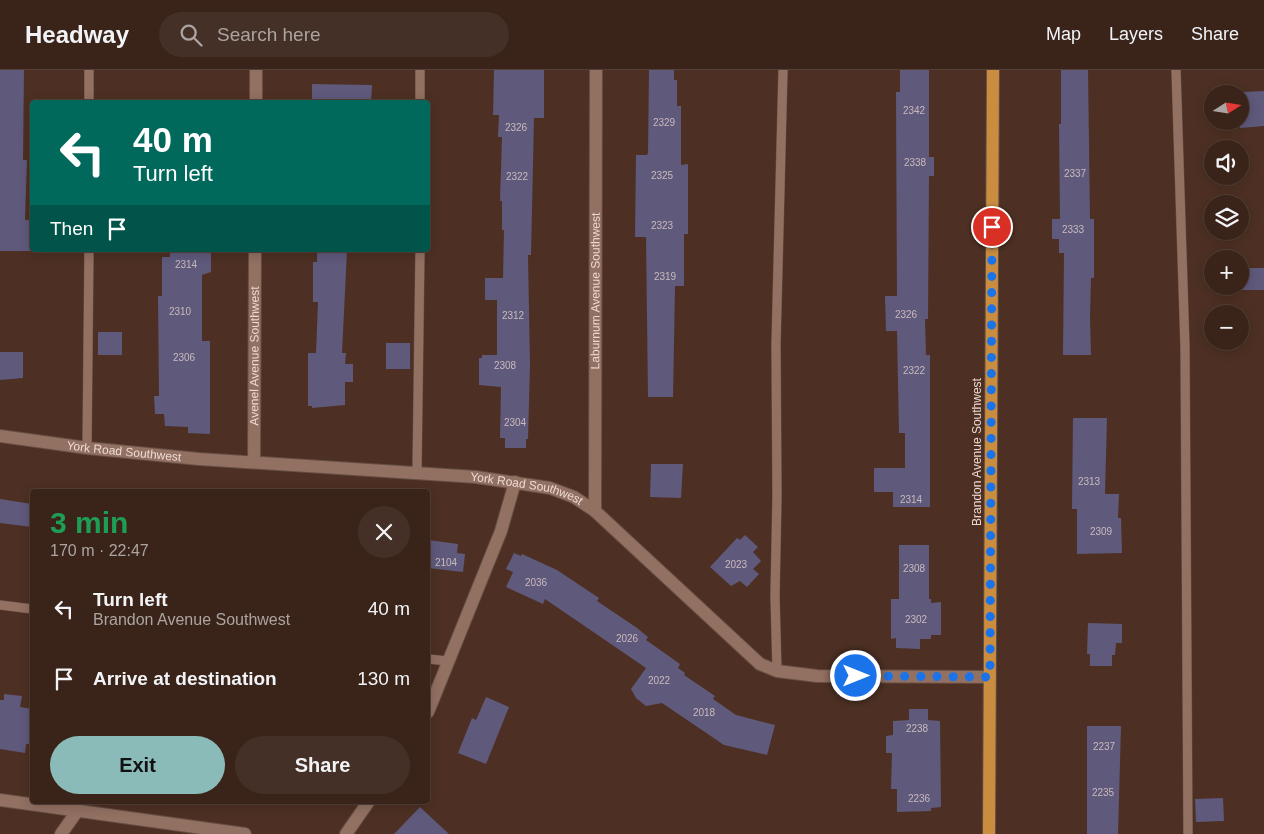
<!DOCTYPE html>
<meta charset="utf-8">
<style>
:root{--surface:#3a241a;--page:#453027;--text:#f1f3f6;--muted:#aba4a2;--line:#544139;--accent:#8bbbb9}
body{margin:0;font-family:Arial,sans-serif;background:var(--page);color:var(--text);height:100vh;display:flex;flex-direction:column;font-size:19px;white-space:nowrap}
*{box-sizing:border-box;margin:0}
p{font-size:16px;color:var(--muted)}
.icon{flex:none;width:28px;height:28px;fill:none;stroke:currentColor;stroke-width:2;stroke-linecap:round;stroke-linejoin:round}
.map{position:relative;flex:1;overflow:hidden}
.sheet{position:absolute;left:30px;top:419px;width:400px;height:315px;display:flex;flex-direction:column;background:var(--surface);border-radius:5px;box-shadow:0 2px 12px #0003,0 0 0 1px var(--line)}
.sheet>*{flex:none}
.hud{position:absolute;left:30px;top:30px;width:400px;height:152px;border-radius:5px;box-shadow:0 2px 12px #0003,0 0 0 1px var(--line);background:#00695c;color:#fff;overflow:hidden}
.needle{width:32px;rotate:78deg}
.fabs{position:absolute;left:1204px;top:15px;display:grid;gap:10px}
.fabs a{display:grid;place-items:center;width:45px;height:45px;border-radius:50%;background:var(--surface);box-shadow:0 2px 12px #0003,0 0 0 1px var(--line);font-size:25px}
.pin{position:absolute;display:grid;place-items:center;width:42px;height:42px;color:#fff;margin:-21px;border:2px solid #fff;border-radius:50%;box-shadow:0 1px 5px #0007}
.me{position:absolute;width:55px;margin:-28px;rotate:90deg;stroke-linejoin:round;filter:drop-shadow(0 0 4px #0008)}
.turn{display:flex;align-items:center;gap:18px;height:105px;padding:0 20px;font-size:22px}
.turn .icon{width:65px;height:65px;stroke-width:2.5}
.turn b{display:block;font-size:35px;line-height:42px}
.then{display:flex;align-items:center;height:48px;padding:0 20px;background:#0003;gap:10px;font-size:19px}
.round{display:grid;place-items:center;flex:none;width:52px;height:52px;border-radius:26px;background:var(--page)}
.summary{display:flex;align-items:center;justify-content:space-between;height:85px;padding:0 20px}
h1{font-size:30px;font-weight:700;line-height:38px;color:#1e9e55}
.action{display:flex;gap:10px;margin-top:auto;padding:10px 20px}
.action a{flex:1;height:58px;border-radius:30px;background:var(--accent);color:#111;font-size:20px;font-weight:700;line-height:58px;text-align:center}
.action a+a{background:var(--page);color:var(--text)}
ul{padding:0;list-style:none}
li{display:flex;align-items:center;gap:15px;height:70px;padding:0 20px}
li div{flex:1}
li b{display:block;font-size:19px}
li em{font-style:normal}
header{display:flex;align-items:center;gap:30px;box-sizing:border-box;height:70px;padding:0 25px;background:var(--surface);border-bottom:1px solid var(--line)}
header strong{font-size:24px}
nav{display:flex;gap:28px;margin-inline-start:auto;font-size:18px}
.search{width:350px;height:45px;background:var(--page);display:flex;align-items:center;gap:12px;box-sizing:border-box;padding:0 18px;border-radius:28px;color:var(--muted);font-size:19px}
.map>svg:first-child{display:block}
.building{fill:#5f597c}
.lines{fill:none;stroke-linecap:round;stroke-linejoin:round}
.lane-casing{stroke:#664e43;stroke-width:10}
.street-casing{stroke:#664e43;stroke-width:14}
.primary-casing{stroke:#664e43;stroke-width:14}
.lane{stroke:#927062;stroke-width:9}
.street{stroke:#927062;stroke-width:12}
.primary{stroke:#ca8d40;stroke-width:12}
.route{stroke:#1a73e8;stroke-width:9;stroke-dasharray:0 16.2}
.labels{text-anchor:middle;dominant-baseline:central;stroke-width:5;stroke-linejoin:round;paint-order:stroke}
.number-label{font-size:10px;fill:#cababc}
.street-label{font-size:12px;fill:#eddad2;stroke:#4d3023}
</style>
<header>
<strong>Headway</strong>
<div class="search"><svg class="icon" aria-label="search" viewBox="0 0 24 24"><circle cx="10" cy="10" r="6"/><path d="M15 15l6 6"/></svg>Search here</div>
<nav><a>Map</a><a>Layers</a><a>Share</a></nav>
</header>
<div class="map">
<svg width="1264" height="764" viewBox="0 0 1264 764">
<rect width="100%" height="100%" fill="#4d3023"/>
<path class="building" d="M0 0H24L23 90H27L25 150H32V178H30V181H0Z
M494 0H544V48H534L531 185H528L530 295 528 369H526V378H505V368H500L501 317 479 315V288H482V285H497V230H485V208H503L504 160H502V131H500L502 67H498L499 45H493Z
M649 0H674V10H677V36H681V95L688 94V164H684V216H675L673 327H648L646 167H635L636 85H647L648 83Z
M900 0H929V87H934V106H929L928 249H925L926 285H930V437H893V422H874V398H905V363H899L897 261H886L885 226H897L896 22H900Z
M1061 0H1088L1090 149H1094V208H1091L1090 249 1091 285H1063L1064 183H1059V169H1052V149H1060L1059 54H1061Z
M312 14 372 15 371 32H312Z
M1264 21V56L1240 58V37H1245L1244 22Z
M170 180H211V202L202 205V271H210V364L188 363V357L165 356 164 344H155L154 326H159L158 226H162V187H170Z
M317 180H347L342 283H346L345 294H353V312H345V335L312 338V336H308V283H316L318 232H313V192H317Z
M1247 198H1264V220H1241V202H1247Z
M98 262H122V285H98Z
M386 273H410V299H386Z
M0 282H23V308L0 310Z
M1073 348H1107L1105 424H1119L1118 448H1121L1122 483 1077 484V439H1072Z
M651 394H683L681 428 650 427Z
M0 429 32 434V457L0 453Z
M745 465 758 477 753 482 761 491 753 499 759 504 747 517 740 511 731 516 710 497 737 468 740 470Z
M428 470 458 474 457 483 465 484 463 502 428 498Z
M899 475H929V529H931V533L941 532V565H931V569H920V579L896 578V568L891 569V529H899Z
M514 483 521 486 522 484 557 500 599 528 597 531 637 558 648 567 646 570 680 594 678 598 685 603 684 605 715 626 713 629 736 645 775 655 767 685 724 675 662 633 646 636 636 628 631 619 646 598 545 529 543 534 506 517 513 502 506 499Z
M1088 553 1122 554V573H1116L1115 585H1112V596H1090V584H1087Z
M4 624 22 626 20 637 32 639 30 674H26L25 683 0 679V630H4Z
M486 627 509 637 486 694 458 683 472 648 476 650Z
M909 639H928V650L940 651 941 737 931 738V741L897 742V719H891L892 683H886V666L893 665V651L909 650Z
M1087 656H1121L1118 764H1087Z
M1223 728 1224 751 1196 752 1195 729Z
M420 737 449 764H394Z"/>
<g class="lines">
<defs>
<path id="lane" d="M420 0V32
M1176 0 1185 277 1188 764
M89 32V0
M87 378 89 180
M417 402 420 180
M0 535 32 539
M428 589 448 591
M777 601 775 526 777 426 776 274 783 0"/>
<g id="street">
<path d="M256 32V0"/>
<path id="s1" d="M0 366 87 378 199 389 476 407 550 418 574 427 595 441 760 594 777 601 817 606 990 607"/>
<path id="s2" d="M254 392 255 180"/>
<path id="s3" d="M595 441 596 0"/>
<path d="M428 642 501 461 515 412"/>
<path d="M0 730 245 764"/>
<path d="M61 764 78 740"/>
<path d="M346 764 369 731"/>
</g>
<path id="primary" d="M989 764 993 0"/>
</defs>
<use href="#lane" class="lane-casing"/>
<use href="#street" class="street-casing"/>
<use href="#primary" class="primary-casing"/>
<use href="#lane" class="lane"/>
<use href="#street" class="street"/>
<use href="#primary" class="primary"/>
</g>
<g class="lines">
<path class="route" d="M856 606 990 607 992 157"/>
</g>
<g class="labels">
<g class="number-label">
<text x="914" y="40">2342</text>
<text x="664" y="52">2329</text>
<text x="516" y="57">2326</text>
<text x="915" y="92">2338</text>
<text x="1075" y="103">2337</text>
<text x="662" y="105">2325</text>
<text x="517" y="106">2322</text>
<text x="662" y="155">2323</text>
<text x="1073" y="159">2333</text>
<text x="186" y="194">2314</text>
<text x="665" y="206">2319</text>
<text x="180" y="241">2310</text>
<text x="906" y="244">2326</text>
<text x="513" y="245">2312</text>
<text x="184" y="287">2306</text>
<text x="505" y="295">2308</text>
<text x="914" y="300">2322</text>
<text x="515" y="352">2304</text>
<text x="1089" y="411">2313</text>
<text x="911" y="429">2314</text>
<text x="1101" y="461">2309</text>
<text x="446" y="492">2104</text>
<text x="736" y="494">2023</text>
<text x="914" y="498">2308</text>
<text x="536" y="512">2036</text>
<text x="916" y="549">2302</text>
<text x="627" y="568">2026</text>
<text x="659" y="610">2022</text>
<text x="704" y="642">2018</text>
<text x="917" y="658">2238</text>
<text x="1104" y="676">2237</text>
<text x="1103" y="722">2235</text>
<text x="919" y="728">2236</text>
</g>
<g class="street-label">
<text stroke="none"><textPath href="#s3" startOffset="220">Laburnum Avenue Southwest</textPath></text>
<text stroke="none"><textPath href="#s2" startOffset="106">Avenel Avenue Southwest</textPath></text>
<text stroke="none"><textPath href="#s1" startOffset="125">York Road Southwest</textPath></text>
<text transform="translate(977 382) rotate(-90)">Brandon Avenue Southwest</text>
<text stroke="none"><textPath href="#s1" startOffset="530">York Road Southwest</textPath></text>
</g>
</g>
</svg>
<div class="fabs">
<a><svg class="needle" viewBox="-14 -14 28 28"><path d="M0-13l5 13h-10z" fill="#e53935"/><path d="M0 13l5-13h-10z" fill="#aba4a2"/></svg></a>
<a><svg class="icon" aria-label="sound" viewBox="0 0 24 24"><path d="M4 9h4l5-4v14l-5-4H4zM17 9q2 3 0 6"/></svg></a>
<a><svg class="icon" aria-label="layers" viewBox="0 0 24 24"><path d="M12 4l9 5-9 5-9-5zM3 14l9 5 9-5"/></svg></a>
<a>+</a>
<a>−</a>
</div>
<div class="pin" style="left:992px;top:157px;background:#d93025"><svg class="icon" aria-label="arrive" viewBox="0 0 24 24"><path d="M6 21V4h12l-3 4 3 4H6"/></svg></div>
<svg class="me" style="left:856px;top:606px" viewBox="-20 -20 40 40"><circle r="17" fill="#1a73e8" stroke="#fff" stroke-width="3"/><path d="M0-11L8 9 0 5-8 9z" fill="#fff"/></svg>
<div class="hud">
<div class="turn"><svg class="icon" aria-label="left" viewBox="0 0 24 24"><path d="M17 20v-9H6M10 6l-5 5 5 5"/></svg><div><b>40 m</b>Turn left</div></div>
<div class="then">Then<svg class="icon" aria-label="arrive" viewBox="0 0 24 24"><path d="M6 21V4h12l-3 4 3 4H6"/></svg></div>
</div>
<section class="sheet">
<div class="summary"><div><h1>3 min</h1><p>170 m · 22:47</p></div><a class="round"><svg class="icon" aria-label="close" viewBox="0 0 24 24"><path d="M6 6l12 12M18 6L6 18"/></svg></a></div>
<ul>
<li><svg class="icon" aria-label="left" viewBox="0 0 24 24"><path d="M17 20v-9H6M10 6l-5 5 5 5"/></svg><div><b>Turn left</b><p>Brandon Avenue Southwest</p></div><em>40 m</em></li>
<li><svg class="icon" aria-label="arrive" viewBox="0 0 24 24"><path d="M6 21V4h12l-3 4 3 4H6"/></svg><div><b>Arrive at destination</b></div><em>130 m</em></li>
</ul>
<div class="action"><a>Exit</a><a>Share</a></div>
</section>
</div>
